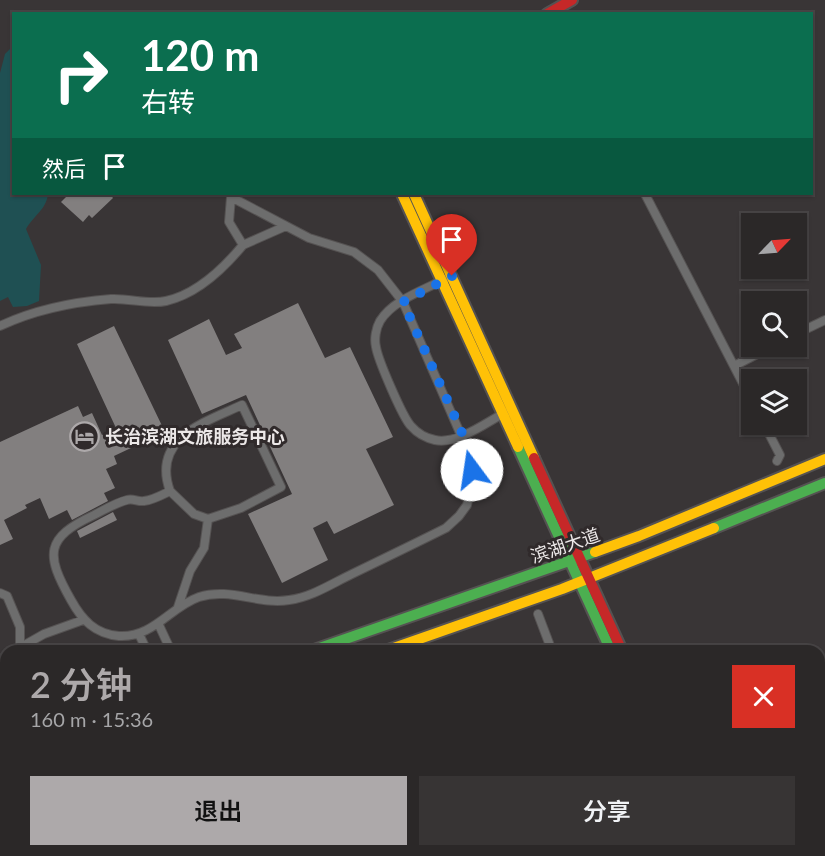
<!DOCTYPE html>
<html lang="zh">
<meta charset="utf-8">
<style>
:root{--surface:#2b2828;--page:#373434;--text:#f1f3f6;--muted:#a6a6a8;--line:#474445;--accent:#ada9aa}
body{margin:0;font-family:Lato,"Noto Sans SC",sans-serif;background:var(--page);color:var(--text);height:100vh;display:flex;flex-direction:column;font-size:22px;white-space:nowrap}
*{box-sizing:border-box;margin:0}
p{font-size:20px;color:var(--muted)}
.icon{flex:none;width:33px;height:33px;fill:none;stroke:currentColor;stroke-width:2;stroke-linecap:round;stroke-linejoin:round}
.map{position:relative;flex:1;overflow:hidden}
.side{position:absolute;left:0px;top:645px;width:825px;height:212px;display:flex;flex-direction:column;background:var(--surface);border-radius:18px 18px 0 0;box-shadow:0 2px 4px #0004,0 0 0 2px var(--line)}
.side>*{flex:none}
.banner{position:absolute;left:12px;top:12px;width:801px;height:183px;border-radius:0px;box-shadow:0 2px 4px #0004,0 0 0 2px var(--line);background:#0b6e4f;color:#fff;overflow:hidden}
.needle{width:39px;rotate:65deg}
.buttons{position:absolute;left:741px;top:213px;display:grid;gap:12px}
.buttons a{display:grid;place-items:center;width:66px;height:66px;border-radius:0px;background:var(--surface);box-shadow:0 2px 4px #0004,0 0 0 2px var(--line);font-size:30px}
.pin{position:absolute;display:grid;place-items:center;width:51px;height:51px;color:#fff;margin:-62px -26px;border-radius:50% 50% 50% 0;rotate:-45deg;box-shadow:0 0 6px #0007}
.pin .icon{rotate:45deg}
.me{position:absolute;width:66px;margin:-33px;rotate:346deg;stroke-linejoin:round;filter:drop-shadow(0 0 4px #0008)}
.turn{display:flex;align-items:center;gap:21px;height:126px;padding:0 30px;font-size:27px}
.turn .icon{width:78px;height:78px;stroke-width:2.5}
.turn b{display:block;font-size:42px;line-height:51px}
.then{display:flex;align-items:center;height:57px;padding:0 30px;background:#0003;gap:12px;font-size:22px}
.round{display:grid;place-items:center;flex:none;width:63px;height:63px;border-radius:0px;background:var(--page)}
.overview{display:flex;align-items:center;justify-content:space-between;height:102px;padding:0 30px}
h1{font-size:36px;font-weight:600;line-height:45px;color:var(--accent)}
.action{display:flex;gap:12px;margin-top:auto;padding:12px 30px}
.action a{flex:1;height:69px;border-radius:0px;background:var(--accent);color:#111;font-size:24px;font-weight:600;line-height:69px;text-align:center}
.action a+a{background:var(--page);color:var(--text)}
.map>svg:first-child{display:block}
.water{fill:#1f5053}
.building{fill:#827f7f}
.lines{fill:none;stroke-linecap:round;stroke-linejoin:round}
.street-casing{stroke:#555252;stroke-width:10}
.fast-casing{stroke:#555252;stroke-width:14}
.slow-casing{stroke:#555252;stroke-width:14}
.jam-casing{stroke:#555252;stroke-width:14}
.street{stroke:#6d6d6d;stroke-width:8}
.fast{stroke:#4caf50;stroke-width:10}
.slow{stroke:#ffc107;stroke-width:10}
.jam{stroke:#c62828;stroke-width:10}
.route{stroke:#1a73e8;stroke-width:10;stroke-dasharray:0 18}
.labels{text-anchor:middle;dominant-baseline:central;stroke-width:6;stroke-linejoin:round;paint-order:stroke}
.poi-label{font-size:18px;font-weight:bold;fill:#ece8e8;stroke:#302a2b;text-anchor:start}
.street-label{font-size:18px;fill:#ece8e8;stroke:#302a2b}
</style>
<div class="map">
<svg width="825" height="856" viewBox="0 0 825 856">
<rect width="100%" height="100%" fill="#393536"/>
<path class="water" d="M13 46 14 194H48C46 210 34 215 26 229L41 265 39 301 27 306 13 307 8 297 0 301V73L5 54Z"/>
<path class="building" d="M69 194H110L113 198 92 218 89 215 83 222 61 202Z
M298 303 325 358 350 347 393 437 366 449 394 505 334 534 327 521 313 528 328 560 282 583 248 514 292 494 246 395 202 414 168 340 209 319 226 355 242 348 234 334Z
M114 326 165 432 114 456 117 464 106 469 115 488 104 493 108 501 72 520 67 510 49 519 40 498 25 505 27 508 4 520 13 539 0 545V442L78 406 83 417 92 413 102 435 116 428 77 344Z
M113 512 117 520 80 538 77 531Z"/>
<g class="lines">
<defs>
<path id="street" d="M645 194 752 401
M243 245 286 226
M445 279C424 290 393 300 380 321 376 328 374 339 376 347 378 360 403 418 411 426 417 433 426 438 435 440 457 445 487 422 506 412
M0 326C34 310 73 302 111 299 130 298 148 305 166 301 197 294 224 268 243 245L229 222 231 197 309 238 354 252 378 270 403 302 470 456 473 479 467 505 459 516 446 528C414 544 383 559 352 574 331 584 312 597 289 600 258 605 230 587 199 597 170 607 153 638 119 636 95 634 82 620 71 600 45 554 45 538 94 515 104 510 115 503 127 500 133 498 138 502 144 501 153 500 162 495 170 491 151 438 205 422 242 405L281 487 241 508 208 519 204 548 190 571 178 607
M796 334 825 320
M734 366 773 346
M764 424 780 455 777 461
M170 491 194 514 208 519
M0 593 7 596 20 627V647
M538 614 552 651
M158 623 171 651
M139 634 147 651
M14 651 44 634 83 620
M0 660 6 656
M0 708 6 707
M0 834 6 837
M27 850 33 856
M624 856 625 850"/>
<path id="fast" d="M518 447 611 651
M714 528 825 483
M311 651 595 552
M714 850 716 856"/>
<path id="slow" d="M402 194 518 447
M414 194 534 458
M595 552 639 536 825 459
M385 651 562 589 714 528
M0 746 6 744
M0 773 6 771
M702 850 705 856"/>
<path id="jam" d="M547 14 572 0
M534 458 622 651"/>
</defs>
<use href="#street" class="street-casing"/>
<use href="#fast" class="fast-casing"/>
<use href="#slow" class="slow-casing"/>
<use href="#jam" class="jam-casing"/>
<use href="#street" class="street"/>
<use href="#fast" class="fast"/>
<use href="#slow" class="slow"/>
<use href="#jam" class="jam"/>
</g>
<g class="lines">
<path class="route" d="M452 276 403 302 463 435 472 470"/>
</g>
<defs>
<symbol id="hotel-ring" viewBox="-11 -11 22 22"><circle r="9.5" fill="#302a2b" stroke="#ada9aa" stroke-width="1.5"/><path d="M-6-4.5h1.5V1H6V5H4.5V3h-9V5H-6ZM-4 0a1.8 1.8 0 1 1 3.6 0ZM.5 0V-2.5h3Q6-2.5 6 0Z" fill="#ada9aa"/></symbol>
</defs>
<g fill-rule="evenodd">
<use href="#hotel-ring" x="68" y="420" width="33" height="33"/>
</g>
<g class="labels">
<g class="poi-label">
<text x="105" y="436">长治滨湖文旅服务中心</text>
</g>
<g class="street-label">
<text transform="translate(565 545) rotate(-19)">滨湖大道</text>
</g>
</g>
</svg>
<div class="buttons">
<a><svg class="needle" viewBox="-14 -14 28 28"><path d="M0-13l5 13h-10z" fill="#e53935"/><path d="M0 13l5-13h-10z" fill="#a6a6a8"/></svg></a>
<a><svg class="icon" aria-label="search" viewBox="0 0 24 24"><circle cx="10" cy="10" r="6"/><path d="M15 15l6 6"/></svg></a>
<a><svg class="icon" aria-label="layers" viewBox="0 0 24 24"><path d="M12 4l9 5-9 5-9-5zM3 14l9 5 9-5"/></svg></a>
</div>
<div class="pin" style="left:452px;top:276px;background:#d93025"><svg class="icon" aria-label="arrive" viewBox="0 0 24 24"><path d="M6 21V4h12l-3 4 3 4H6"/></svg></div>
<svg class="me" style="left:472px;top:470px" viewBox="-20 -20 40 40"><circle r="19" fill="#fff"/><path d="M0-13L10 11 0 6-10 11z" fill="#1a73e8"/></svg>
<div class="banner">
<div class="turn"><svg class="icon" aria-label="right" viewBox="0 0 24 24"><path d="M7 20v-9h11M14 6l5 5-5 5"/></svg><div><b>120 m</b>右转</div></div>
<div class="then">然后<svg class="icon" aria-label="arrive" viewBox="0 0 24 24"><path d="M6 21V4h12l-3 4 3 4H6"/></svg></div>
</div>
<section class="side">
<div class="overview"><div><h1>2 分钟</h1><p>160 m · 15:36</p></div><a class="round" style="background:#d93025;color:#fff"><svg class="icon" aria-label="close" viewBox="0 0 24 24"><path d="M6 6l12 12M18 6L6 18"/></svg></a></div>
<div class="action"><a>退出</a><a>分享</a></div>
</section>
</div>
